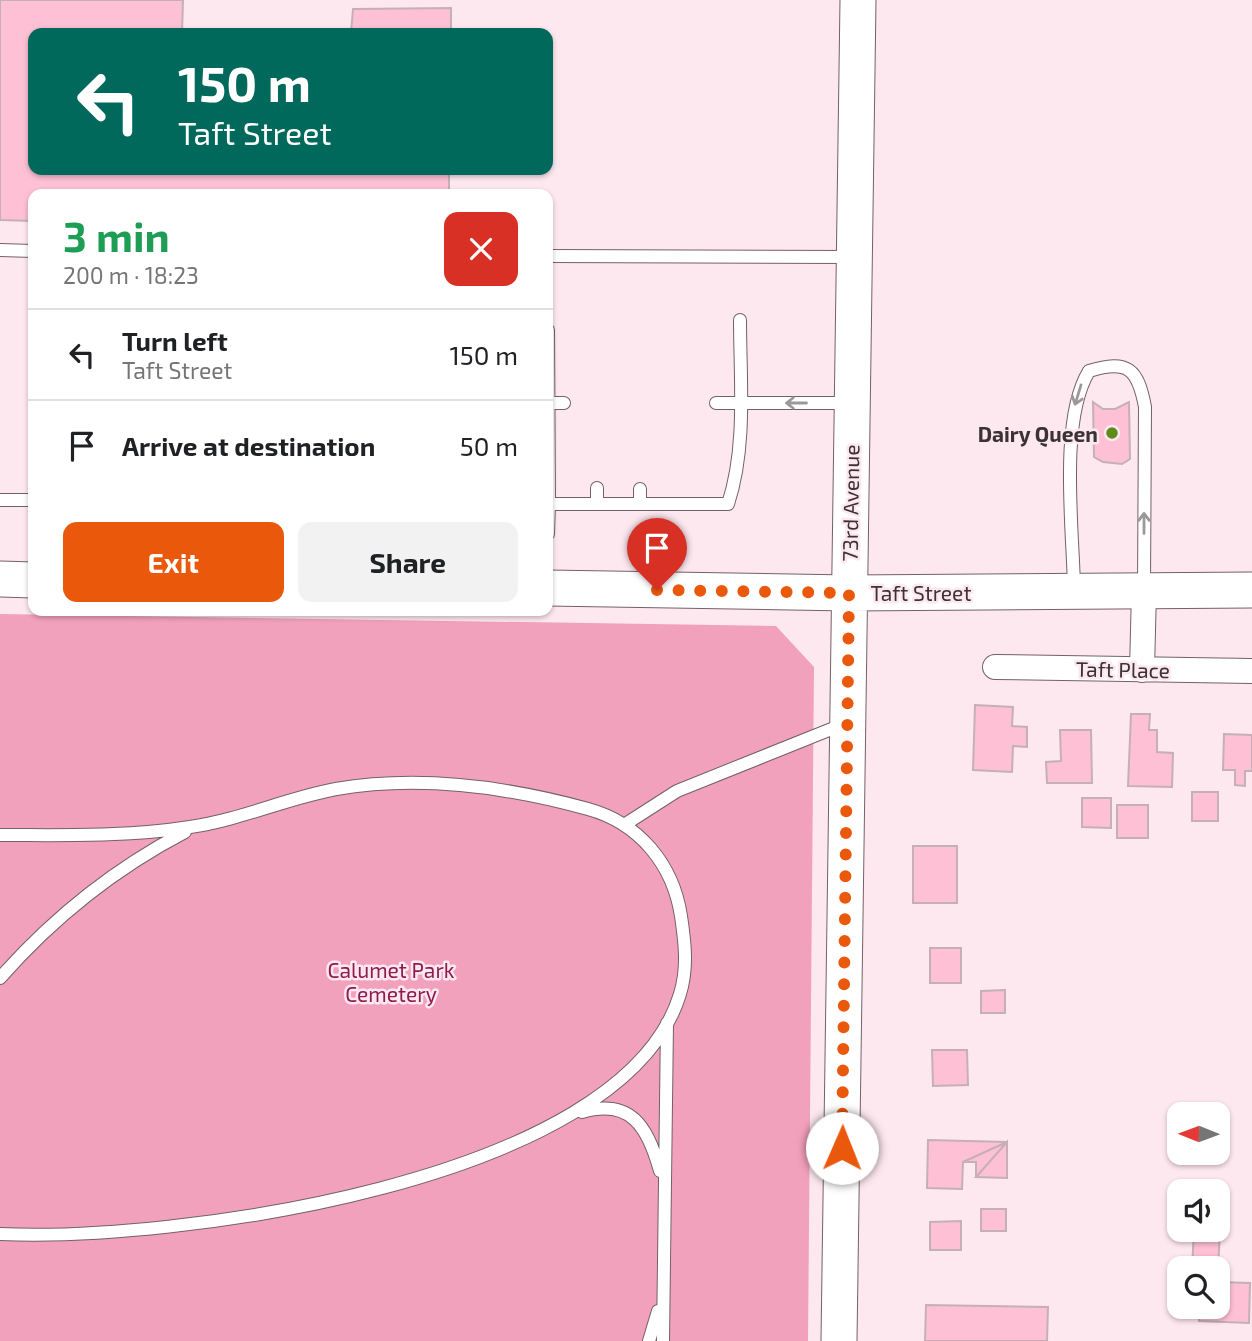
<!DOCTYPE html>
<meta charset="utf-8">
<style>
:root{--surface:#fff;--page:#f2f2f2;--text:#202124;--muted:#757577;--line:#e0e0e0;--accent:#ea580c}
body{margin:0;font-family:"Exo 2",sans-serif;background:var(--page);color:var(--text);height:100vh;display:flex;flex-direction:column;font-size:26px;white-space:nowrap}
*{box-sizing:border-box;margin:0}
p{font-size:23px;color:var(--muted)}
.icon{flex:none;width:38px;height:38px;fill:none;stroke:currentColor;stroke-width:2;stroke-linecap:round;stroke-linejoin:round}
.map{position:relative;flex:1;overflow:hidden}
.side{position:absolute;left:28px;top:189px;width:525px;height:427px;display:flex;flex-direction:column;background:var(--surface);border-radius:14px;box-shadow:0 2px 5px #0004}
.side>*{flex:none}
.banner{position:absolute;left:28px;top:28px;width:525px;height:147px;border-radius:14px;box-shadow:0 2px 5px #0004;background:#00695c;color:#fff;overflow:hidden}
.needle{width:46px;rotate:271deg}
.fabs{position:absolute;left:1167px;top:1102px;display:grid;gap:14px}
.fabs a{display:grid;place-items:center;width:63px;height:63px;border-radius:14px;background:var(--surface);box-shadow:0 2px 5px #0004;font-size:35px}
.pin{position:absolute;display:grid;place-items:center;width:60px;height:60px;color:#fff;margin:-72px -30px;border-radius:50% 50% 50% 0;rotate:-45deg;box-shadow:0 0 7px #0007}
.pin .icon{rotate:45deg}
.me{position:absolute;width:77px;margin:-38px;rotate:1deg;stroke-linejoin:round;filter:drop-shadow(0 0 5px #0008)}
.turn{display:flex;align-items:center;gap:24px;height:147px;padding:0 35px;font-size:32px}
.turn .icon{width:91px;height:91px;stroke-width:2.5}
.turn b{display:block;font-size:49px;line-height:60px}
.round{display:grid;place-items:center;flex:none;width:74px;height:74px;border-radius:14px;background:var(--page)}
.head{display:flex;align-items:center;justify-content:space-between;height:119px;padding:0 35px}
h1{font-size:42px;font-weight:700;line-height:52px;color:#1e9e55}
.action{display:flex;gap:14px;margin-top:auto;padding:14px 35px}
.action a{flex:1;height:80px;border-radius:14px;background:var(--accent);color:#fff;font-size:28px;font-weight:700;line-height:80px;text-align:center}
.action a+a{background:var(--page);color:var(--text)}
ul{padding:0;list-style:none}
li{display:flex;align-items:center;gap:21px;height:91px;padding:0 35px;border-top:2px solid var(--line)}
li div{flex:1}
li b{display:block;font-size:26px}
li em{font-style:normal}
.map>svg:first-child{display:block}
.green{fill:#f2a1bc}
.building{fill:#fec0d4;stroke:#c4b0b6;stroke-width:2}
.lines{fill:none;stroke-linecap:round;stroke-linejoin:round}
.lane-casing{stroke:#736166;stroke-width:14}
.street-casing{stroke:#736166;stroke-width:26}
.secondary-casing{stroke:#736166;stroke-width:37}
.lane{stroke:#fff;stroke-width:12}
.street{stroke:#fff;stroke-width:24}
.secondary{stroke:#fff;stroke-width:35}
.oneway{stroke:#9c989a}
.route{stroke:#ea580c;stroke-width:12;stroke-dasharray:0 21.6}
.poi-dot{fill:#5f8b1a;stroke:#fee8ef;stroke-width:2.5}
.labels{text-anchor:middle;dominant-baseline:central;stroke-width:5;stroke-linejoin:round;paint-order:stroke}
.poi-label{font-size:21px;font-weight:bold;fill:#3a3235;stroke:#fee8ef;text-anchor:end}
.street-label{font-size:21px;fill:#3a3235;stroke:#fee8ef}
.park-label{font-size:21px;fill:#8f1b51;stroke:#fee8ef}
</style>
<div class="map">
<svg width="1252" height="1341" viewBox="0 0 1252 1341">
<rect width="100%" height="100%" fill="#fee8ef"/>
<path class="green" d="M0 614 776 626 814 667 808 1341H0Z"/>
<path class="building" d="M0 0H183L182 33H33V170H449V194H33V221L0 220Z
M451 8V33H351L353 9Z
M1093 402 1103 409H1115L1129 402 1130 459 1122 464 1103 462 1094 457Z
M975 705 1013 707 1012 726 1027 727V747L1013 746 1012 772 973 770Z
M1131 714H1150L1149 730H1157V752L1173 753 1172 787 1128 786Z
M1060 730H1091L1092 783H1047L1046 762 1061 761Z
M1224 734 1252 735V771H1245V786L1235 785V770H1223Z
M1192 792H1218V821H1192Z
M1082 798H1111V828L1082 827Z
M1117 805H1148V838H1117Z
M913 846H957V903H913Z
M930 948H961V983H930Z
M1005 990V1013H981V991Z
M932 1050H967L968 1085 933 1086Z
M928 1140 1007 1142 963 1162 962 1189 927 1188Z
M928 1140 1007 1142V1178L976 1177V1162H963L962 1189 927 1188Z
M1007 1142V1178L976 1177Z
M981 1209H1006V1231H981Z
M1218 1213H1221L1218 1269H1192L1194 1230H1218Z
M961 1221V1250H930V1222Z
M1218 1282 1250 1283 1249 1323 1199 1321V1307H1218Z
M926 1305 1048 1307 1047 1341H925Z"/>
<g class="lines">
<defs>
<path id="lane" d="M0 250 33 251
M548 256 854 257
M548 330 549 504
M548 403H564
M716 403H852
M0 500H33
M597 503V488
M640 504V489
M548 534 549 504H728C747 447 740 379 740 320
M1074 588C1073 529 1059 420 1089 371 1128 359 1138 369 1145 407L1144 587
M624 825 677 791 844 724
M0 835C63 835 127 837 190 827 240 820 287 798 336 789 418 775 508 787 588 809 639 823 673 864 681 916 685 943 688 968 680 994 623 1184 167 1242 0 1234
M0 978C53 918 114 869 185 832
M582 1112C631 1098 648 1127 660 1171
M649 1341 658 1311
M663 1341 667 1023"/>
<path id="street" d="M995 667 1252 671
M1142 670 1144 591"/>
<path id="secondary" d="M0 579 33 580
M548 588 849 593 1252 590
M839 1341 858 0"/>
</defs>
<use href="#lane" class="lane-casing"/>
<use href="#street" class="street-casing"/>
<use href="#secondary" class="secondary-casing"/>
<use href="#lane" class="lane"/>
<use href="#street" class="street"/>
<use href="#secondary" class="secondary"/>
</g>
<defs><path id="oneway-shaft" d="M-6 0H5M1.5-3L5.5 0L1.5 3" fill="none" stroke-width="1.6" stroke-linecap="round" stroke-linejoin="round" transform="scale(1.75)"/></defs>
<g class="oneway">
<use href="#oneway-shaft" transform="translate(1078 395) rotate(107)"/>
<use href="#oneway-shaft" transform="translate(796 403) rotate(-180)"/>
<use href="#oneway-shaft" transform="translate(1144 523) rotate(-90)"/>
</g>
<g class="lines">
<path class="route" d="M657 590 849 593 842 1148"/>
</g>
<circle class="poi-dot" cx="1112" cy="433" r="7"/>
<g class="labels">
<g class="poi-label">
<text x="1098" y="433">Dairy Queen</text>
</g>
<g class="street-label">
<text transform="translate(850 503) rotate(-89)">73rd Avenue</text>
<text x="921" y="592">Taft Street</text>
<text transform="translate(1123 669) rotate(1)">Taft Place</text>
</g>
<g class="park-label">
<text x="391" y="969">Calumet Park<tspan x="391" dy="24">Cemetery</tspan></text>
</g>
</g>
</svg>
<div class="fabs">
<a><svg class="needle" viewBox="-14 -14 28 28"><path d="M0-13l5 13h-10z" fill="#e53935"/><path d="M0 13l5-13h-10z" fill="#757577"/></svg></a>
<a><svg class="icon" aria-label="sound" viewBox="0 0 24 24"><path d="M4 9h4l5-4v14l-5-4H4zM17 9q2 3 0 6"/></svg></a>
<a><svg class="icon" aria-label="search" viewBox="0 0 24 24"><circle cx="10" cy="10" r="6"/><path d="M15 15l6 6"/></svg></a>
</div>
<div class="pin" style="left:657px;top:590px;background:#d93025"><svg class="icon" aria-label="arrive" viewBox="0 0 24 24"><path d="M6 21V4h12l-3 4 3 4H6"/></svg></div>
<svg class="me" style="left:842px;top:1148px" viewBox="-20 -20 40 40"><circle r="19" fill="#fff"/><path d="M0-13L10 11 0 6-10 11z" fill="#ea580c"/></svg>
<div class="banner">
<div class="turn"><svg class="icon" aria-label="left" viewBox="0 0 24 24"><path d="M17 20v-9H6M10 6l-5 5 5 5"/></svg><div><b>150 m</b>Taft Street</div></div>
</div>
<section class="side">
<div class="head"><div><h1>3 min</h1><p>200 m · 18:23</p></div><a class="round" style="background:#d93025;color:#fff"><svg class="icon" aria-label="close" viewBox="0 0 24 24"><path d="M6 6l12 12M18 6L6 18"/></svg></a></div>
<ul>
<li><svg class="icon" aria-label="left" viewBox="0 0 24 24"><path d="M17 20v-9H6M10 6l-5 5 5 5"/></svg><div><b>Turn left</b><p>Taft Street</p></div><em>150 m</em></li>
<li><svg class="icon" aria-label="arrive" viewBox="0 0 24 24"><path d="M6 21V4h12l-3 4 3 4H6"/></svg><div><b>Arrive at destination</b></div><em>50 m</em></li>
</ul>
<div class="action"><a>Exit</a><a>Share</a></div>
</section>
</div>
